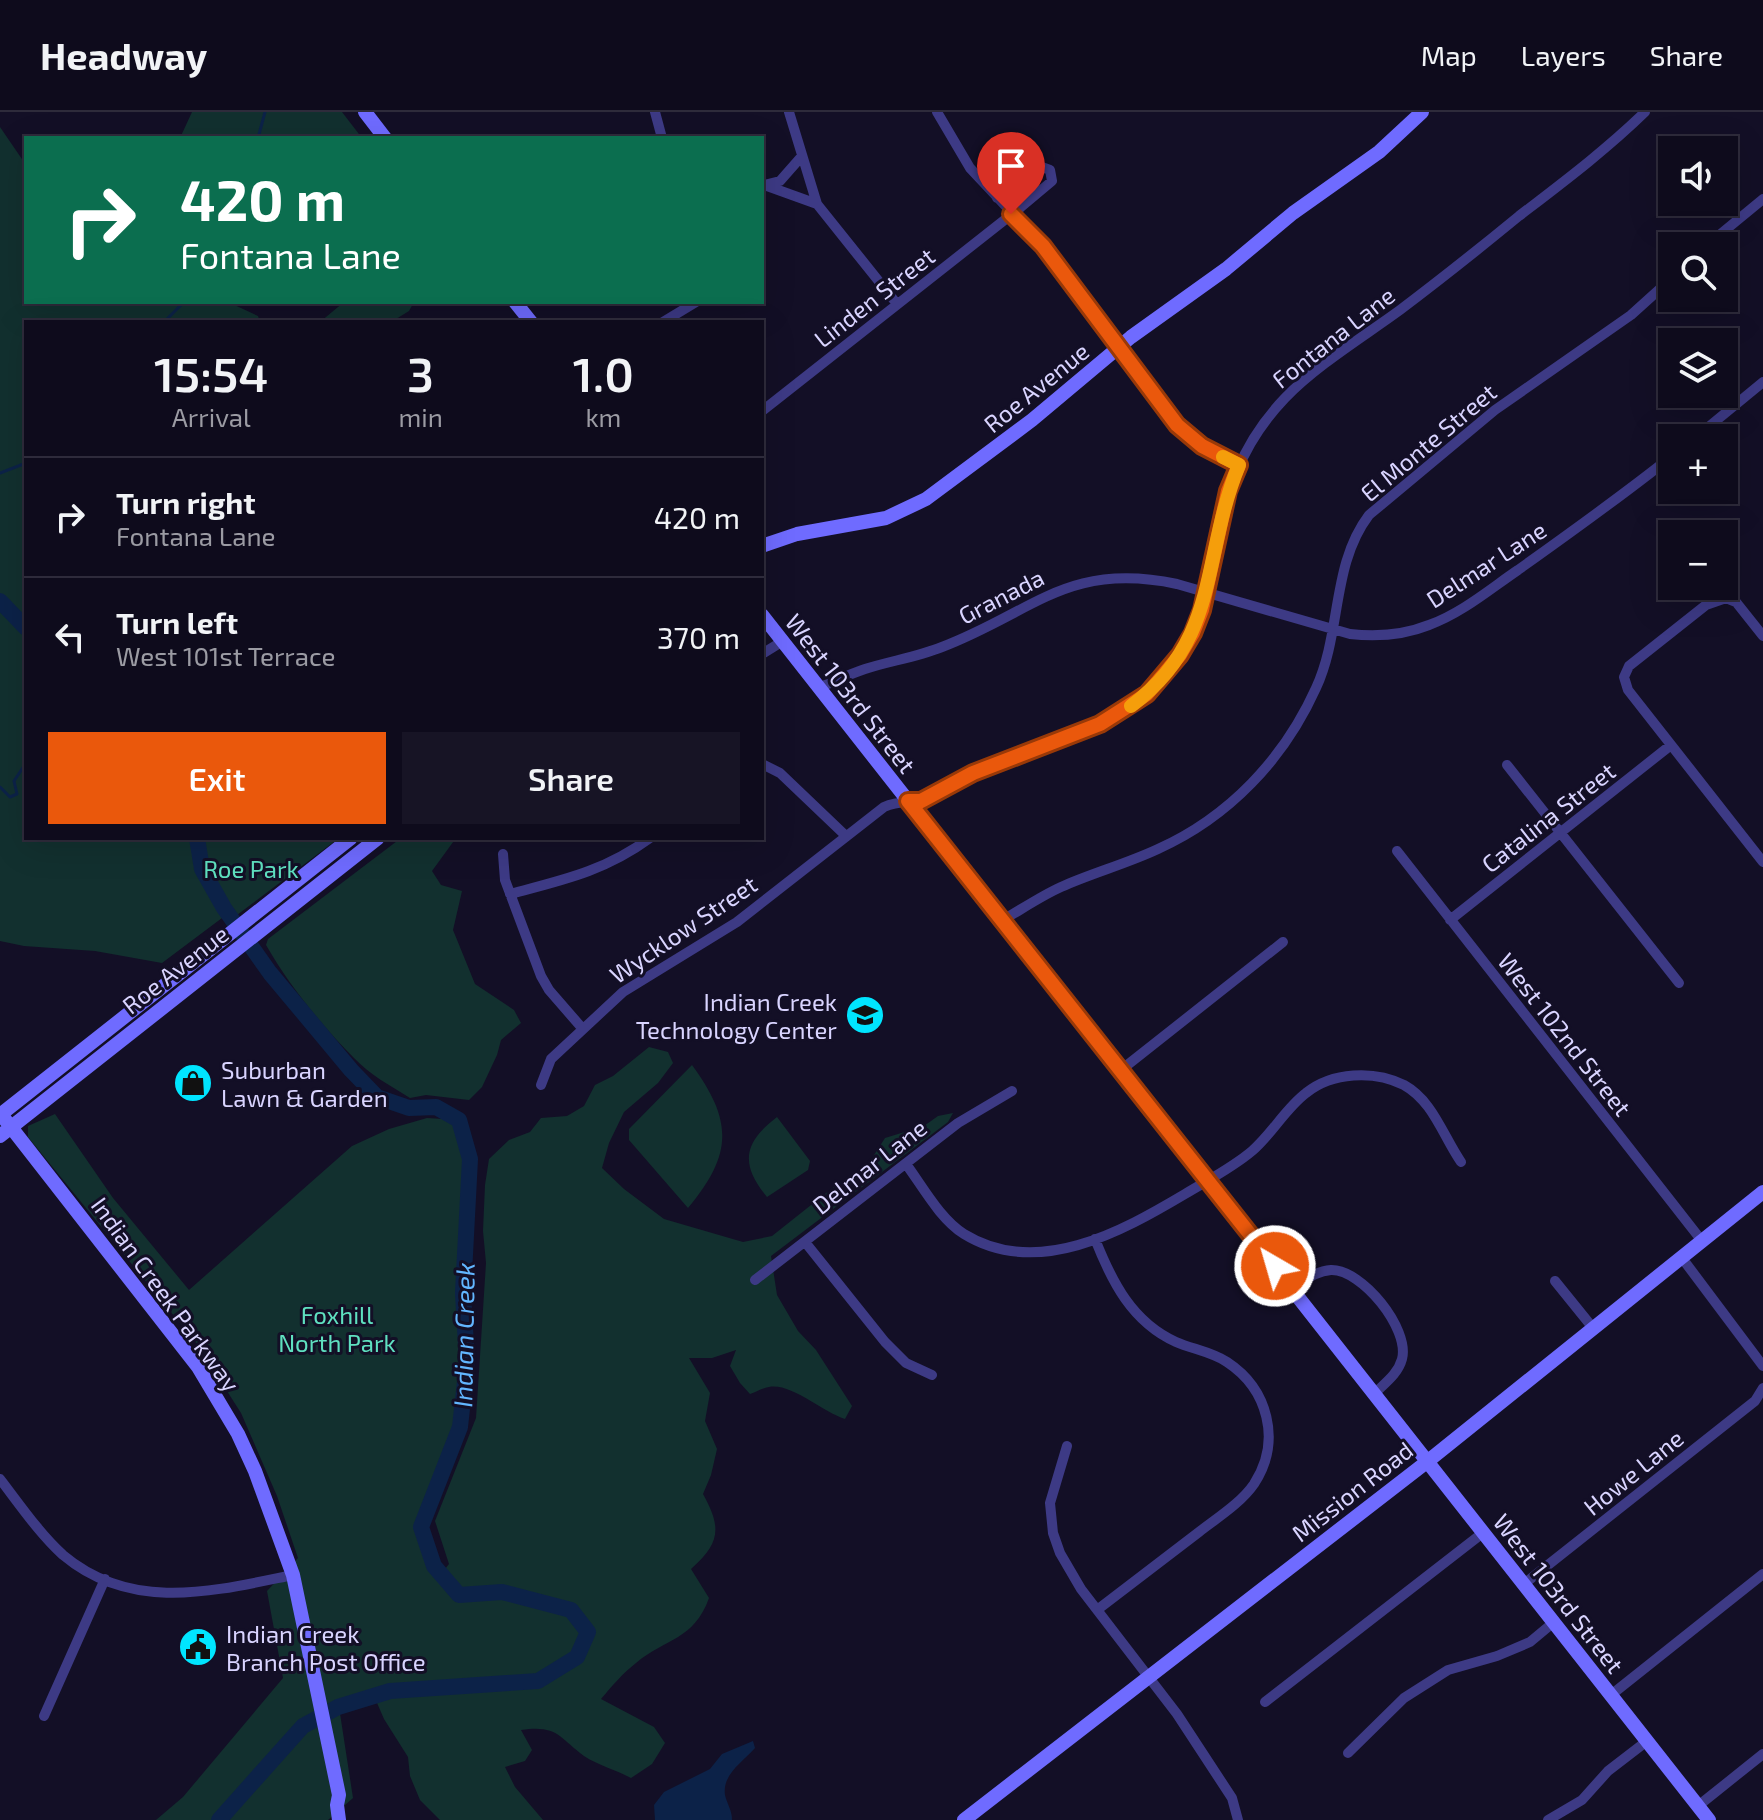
<!DOCTYPE html>
<meta charset="utf-8">
<style>
:root{--surface:#0e0b1c;--page:#171425;--text:#f1f3f6;--muted:#9b9ba3;--line:#2e2b3b;--accent:#ea580c}
body{margin:0;font-family:"Exo 2",sans-serif;background:var(--page);color:var(--text);height:100vh;display:flex;flex-direction:column;font-size:30px;white-space:nowrap}
*{box-sizing:border-box;margin:0}
p{font-size:26px;color:var(--muted)}
.icon{flex:none;width:44px;height:44px;fill:none;stroke:currentColor;stroke-width:2;stroke-linecap:round;stroke-linejoin:round}
.map{position:relative;flex:1;overflow:hidden}
.panel{position:absolute;left:24px;top:208px;width:740px;height:520px;display:flex;flex-direction:column;background:var(--surface);border-radius:0px;box-shadow:0 8px 32px #0002,0 0 0 2px var(--line)}
.panel>*{flex:none}
.hud{position:absolute;left:24px;top:24px;width:740px;height:168px;border-radius:0px;box-shadow:0 8px 32px #0002,0 0 0 2px var(--line);background:#0b6e4f;color:#fff;overflow:hidden}
.buttons{position:absolute;left:1658px;top:24px;display:grid;gap:16px}
.buttons a{display:grid;place-items:center;width:80px;height:80px;border-radius:0px;background:var(--surface);box-shadow:0 8px 32px #0002,0 0 0 2px var(--line);font-size:40px}
.pin{position:absolute;display:grid;place-items:center;width:68px;height:68px;color:#fff;margin:-82px -34px;border-radius:50% 50% 50% 0;rotate:-45deg;box-shadow:0 0 8px #0007}
.pin .icon{rotate:45deg}
.me{position:absolute;width:88px;margin:-44px;rotate:322deg;stroke-linejoin:round;filter:drop-shadow(0 0 6px #0008)}
.turn{display:flex;align-items:center;gap:28px;height:168px;padding:0 24px;font-size:36px}
.turn .icon{width:104px;height:104px;stroke-width:2.5}
.turn b{display:block;font-size:56px;line-height:68px}
.eta{display:flex;justify-content:space-evenly;align-items:center;height:136px;text-align:center}
.eta b{font-size:48px;font-weight:600;line-height:56px}
.action{display:flex;gap:16px;margin-top:auto;padding:16px 24px}
.action a{flex:1;height:92px;border-radius:0px;background:var(--accent);color:#fff;font-size:32px;font-weight:600;line-height:92px;text-align:center}
.action a+a{background:var(--page);color:var(--text)}
ul{padding:0;list-style:none}
li{display:flex;align-items:center;gap:24px;height:120px;padding:0 24px;border-top:2px solid var(--line)}
li div{flex:1}
li b{display:block;font-size:30px}
li em{font-style:normal}
header{display:flex;align-items:center;gap:48px;box-sizing:border-box;height:112px;padding:0 40px;background:var(--surface);border-bottom:2px solid var(--line)}
header strong{font-size:38px}
nav{display:flex;gap:44px;margin-inline-start:auto;font-size:28px}
.map>svg:first-child{display:block}
.green{fill:#12302f}
.water{fill:#0c2248}
.lines{fill:none;stroke-linecap:round;stroke-linejoin:round}
.stream{stroke:#0c2248;stroke-width:3}
.river{stroke:#0c2248;stroke-width:16}
.street{stroke:#3d3a85;stroke-width:10}
.secondary{stroke:#6f6bff;stroke-width:14}
.route-casing{stroke:#983908;stroke-width:20}
.route{stroke:#ea580c;stroke-width:14}
.slow{stroke:#f59e0b;stroke-width:14}
.labels{text-anchor:middle;dominant-baseline:central;stroke-width:6;stroke-linejoin:round;paint-order:stroke}
.street-label{font-size:24px;fill:#d9d4ff;stroke:#130f26}
.park-label{font-size:24px;fill:#5fe0c0;stroke:#130f26}
.poi-label{font-size:24px;fill:#d9d4ff;stroke:#130f26;text-anchor:start}
.water-label{font-size:26px;font-style:italic;fill:#62b6ff;stroke:#130f26}
</style>
<header>
<strong>Headway</strong>
<nav><a>Map</a><a>Layers</a><a>Share</a></nav>
</header>
<div class="map">
<svg width="1763" height="1708" viewBox="0 0 1763 1708">
<rect width="100%" height="100%" fill="#130f26"/>
<path class="green" d="M192 0H342L362 26H180Z
M0 15 26 53V190H228L258 204 260 210H26V726H339L237 803 234 797 162 851 95 839 24 834 0 829Z
M344 190H414L409 199 396 207 398 210H320Z
M401 726H456L432 759 441 773 462 779 453 818 475 872 514 898 521 911 501 928 497 943 482 975 469 988 426 983 410 986C391 974 370 963 354 946 321 913 289 873 266 833L268 827Z
M649 935 668 940 673 951 658 971 624 1000 609 1031 602 1056 624 1077 664 1107 743 1130 772 1124 835 1074 867 1054 885 1026 924 1014 938 1004 953 1001 948 1010 771 1144 777 1183 798 1219 816 1238 852 1294 845 1307C822 1300 792 1271 769 1275 763 1276 756 1280 750 1282L740 1271 730 1254 736 1238 712 1246H689L710 1281 705 1309 717 1337 711 1363 703 1382C722 1416 720 1431 691 1457L709 1486C694 1528 666 1526 636 1551 623 1561 612 1574 601 1587L654 1615 665 1631 652 1652 631 1666C617 1658 597 1653 584 1644 558 1625 558 1613 521 1618L532 1638 525 1649 505 1655 515 1675 543 1708H440L420 1688 410 1664 408 1645 384 1607 374 1584 339 1595 353 1686 328 1708H156L183 1685 283 1566 267 1479 298 1446 277 1384 241 1301 197 1232 28 1025V1014L55 1002 113 1086 189 1178 352 1034 389 1017 427 1006 459 1008 470 1047 463 1181 467 1251 460 1315 421 1415 434 1454 441 1462 449 1452 435 1409 476 1306 486 1151 483 1119 485 1073 489 1047 509 1028 530 1020 541 1006 567 1004 584 994 595 973 613 964Z
M692 953C733 1009 733 1042 688 1096L629 1028V1017Z
M777 1005 810 1049 808 1058 767 1085C740 1052 743 1031 777 1005Z"/>
<path class="water" d="M753 1629 755 1636C743 1650 722 1662 725 1683 727 1692 732 1698 732 1708H655L654 1693 664 1680 710 1657 722 1642Z"/>
<g class="lines">
<path class="stream" d="M258 26 265 0
M164 210 184 190
M0 361 26 351
M0 675 10 685 17 682 14 669 26 651"/>
<path class="river" d="M0 489 26 516
M197 726 202 757 224 796 270 861 351 958 377 985 409 996 436 995 459 1008 470 1047 463 1181 467 1251 460 1315 421 1415 434 1454 459 1483 502 1480 571 1498 588 1520 577 1545 538 1569 390 1579 338 1595 303 1614 219 1708"/>
<path class="street" d="M655 0 662 26
M789 0 817 92 897 192
M937 0 970 56 1043 134 1120 234 1164 299 1190 325 1239 353
M764 73 780 69 802 44
M767 74 817 92
M1706 134 1763 87
M663 210 696 190
M762 299 1021 95 1052 69 1050 58 1039 54 997 86
M1695 326 1763 270
M1763 524 1736 490 1726 486 1706 493 1629 554 1624 565 1628 578 1763 750
M762 542 783 529
M820 575C835 569 850 562 865 557 890 549 917 545 942 535 1034 500 1067 449 1177 472L1350 522C1377 525 1404 523 1429 513 1462 501 1490 477 1518 458 1570 421 1622 384 1672 344
M762 652 780 661 846 724
M1507 653 1679 871
M1397 739 1702 1129
M503 742 505 768 541 864 549 878 582 916
M510 782C563 768 605 759 650 726
M1003 808C1022 797 1041 784 1061 775 1092 761 1126 752 1158 737 1229 705 1284 647 1316 576 1342 520 1331 453 1369 403L1495 298 1631 203 1672 166
M1450 808 1671 633
M1121 958 1283 830
M541 973 551 947 623 880 737 810 884 695C901 687 911 693 924 688 944 681 963 665 983 657 1071 622 1172 600 1202 496 1226 413 1220 354 1285 286 1317 253 1363 225 1400 198 1441 167 1480 136 1519 104 1562 71 1606 38 1645 0
M906 1052C923 1075 940 1107 964 1122 1037 1167 1121 1120 1185 1082 1208 1068 1232 1056 1252 1039 1272 1022 1285 997 1306 981 1332 960 1374 958 1404 973 1433 989 1443 1024 1461 1050
M1095 1127C1112 1170 1132 1210 1176 1230 1192 1237 1212 1240 1227 1250 1268 1277 1282 1329 1254 1372 1241 1391 1217 1406 1199 1420 1165 1446 1131 1472 1097 1498
M805 1130 885 1230 906 1251 932 1263
M1682 1146 1763 1254
M755 1168 958 1011 1012 979
M1555 1169 1593 1216
M1292 1176C1304 1169 1316 1159 1331 1158 1362 1157 1410 1217 1402 1247 1398 1262 1385 1271 1375 1281
M1067 1334 1050 1391 1053 1421 1060 1441 1081 1477 1177 1602 1232 1686 1238 1708
M0 1367C20 1393 39 1421 63 1443 132 1501 214 1479 293 1463
M1524 1472 1755 1289 1763 1276
M1611 1583 1763 1462
M1265 1590 1484 1420
M44 1604 105 1467
M1348 1641 1404 1586 1448 1558 1497 1544 1530 1530 1554 1510
M1698 1694 1763 1642
M1548 1708 1582 1688 1608 1659 1647 1629"/>
<path class="secondary" d="M365 0 385 26
M515 190 531 210
M762 434 797 422 886 406 926 387 1032 308 1131 225 1226 157 1293 101 1379 40 1422 0
M762 503 1709 1708
M0 1001 198 1255 238 1322 255 1359 293 1463 339 1683 337 1693 339 1708
M0 1003 351 726
M0 1024 378 726
M964 1708 1428 1349 1763 1080"/>
</g>
<g class="lines">
<defs>
<path id="route" d="M1011 102 1043 134 1177 313 1202 334 1239 353 1228 379 1202 498 1193 521 1180 543 1147 582 1100 612 973 661 921 689H908L1275 1154"/>
</defs>
<use href="#route" class="route-casing"/>
<use href="#route" class="route"/>
<path class="slow" d="M1131 594C1221 527 1201 445 1239 353L1223 345"/>
</g>
<defs>
<symbol id="school-disc" viewBox="-11 -11 22 22"><circle r="9.5" fill="#00e5ff" stroke="#130f26"/><path d="M0-5L7-2L0 1L-7-2ZM-4 1L0 2.5L4 1V4Q0 6-4 4Z" fill="#111"/></symbol>
<symbol id="shop-disc" viewBox="-11 -11 22 22"><circle r="9.5" fill="#00e5ff" stroke="#130f26"/><path d="M-5-2.5h2.3a2.7 3.5 0 0 1 5.4 0H5L5.5 6h-11ZM-1.5-2.5h3a1.5 2.3 0 0 0-3 0Z" fill="#111"/></symbol>
<symbol id="civic-disc" viewBox="-11 -11 22 22"><circle r="9.5" fill="#00e5ff" stroke="#130f26"/><path d="M-.6-6.5H3V-4.5H.6V-3L4-1V1h2V6H-6V1h2V-1L-.6-3ZM-1.2 2.5V6h2.4V2.5Z" fill="#111"/></symbol>
</defs>
<g fill-rule="evenodd">
<use href="#school-disc" x="843" y="881" width="44" height="44"/>
<use href="#shop-disc" x="171" y="949" width="44" height="44"/>
<use href="#civic-disc" x="176" y="1513" width="44" height="44"/>
</g>
<g class="labels">
<g class="street-label">
<text transform="translate(874 185) rotate(-38)">Linden Street</text>
<text transform="translate(1333 225) rotate(-38)">Fontana Lane</text>
<text transform="translate(1036 275) rotate(-39)">Roe Avenue</text>
<text transform="translate(1428 330) rotate(-40)">El Monte Street</text>
<text transform="translate(1486 452) rotate(-33)">Delmar Lane</text>
<text transform="translate(1001 484) rotate(-27)">Granada</text>
<text transform="translate(851 581) rotate(52)">West 103rd Street</text>
<text transform="translate(1548 705) rotate(-38)">Catalina Street</text>
<text transform="translate(683 817) rotate(-34)">Wycklow Street</text>
<text transform="translate(175 857) rotate(-38)">Roe Avenue</text>
<text transform="translate(1565 922) rotate(52)">West 102nd Street</text>
<text transform="translate(869 1054) rotate(-38)">Delmar Lane</text>
<text transform="translate(166 1182) rotate(54)">Indian Creek Parkway</text>
<text transform="translate(1633 1360) rotate(-39)">Howe Lane</text>
<text transform="translate(1352 1379) rotate(-38)">Mission Road</text>
<text transform="translate(1559 1481) rotate(52)">West 103rd Street</text>
</g>
<g class="park-label">
<text x="251" y="756">Roe Park</text>
<text x="337" y="1202">Foxhill<tspan x="337" dy="28">North Park</tspan></text>
</g>
<g class="poi-label">
<text x="837" y="889" text-anchor="end">Indian Creek<tspan x="837" dy="28">Technology Center</tspan></text>
<text x="221" y="957">Suburban<tspan x="221" dy="28">Lawn &amp; Garden</tspan></text>
<text x="226" y="1521">Indian Creek<tspan x="226" dy="28">Branch Post Office</tspan></text>
</g>
<g class="water-label">
<text transform="translate(463 1223) rotate(-89)">Indian Creek</text>
</g>
</g>
</svg>
<div class="buttons">
<a><svg class="icon" aria-label="sound" viewBox="0 0 24 24"><path d="M4 9h4l5-4v14l-5-4H4zM17 9q2 3 0 6"/></svg></a>
<a><svg class="icon" aria-label="search" viewBox="0 0 24 24"><circle cx="10" cy="10" r="6"/><path d="M15 15l6 6"/></svg></a>
<a><svg class="icon" aria-label="layers" viewBox="0 0 24 24"><path d="M12 4l9 5-9 5-9-5zM3 14l9 5 9-5"/></svg></a>
<a>+</a>
<a>−</a>
</div>
<div class="pin" style="left:1011px;top:102px;background:#d93025"><svg class="icon" aria-label="arrive" viewBox="0 0 24 24"><path d="M6 21V4h12l-3 4 3 4H6"/></svg></div>
<svg class="me" style="left:1275px;top:1154px" viewBox="-20 -20 40 40"><circle r="17" fill="#ea580c" stroke="#fff" stroke-width="3"/><path d="M0-11L8 9 0 5-8 9z" fill="#fff"/></svg>
<div class="hud">
<div class="turn"><svg class="icon" aria-label="right" viewBox="0 0 24 24"><path d="M7 20v-9h11M14 6l5 5-5 5"/></svg><div><b>420 m</b>Fontana Lane</div></div>
</div>
<section class="panel">
<div class="eta">
<div><b>15:54</b><p>Arrival</p></div>
<div><b>3</b><p>min</p></div>
<div><b>1.0</b><p>km</p></div>
</div>
<ul>
<li><svg class="icon" aria-label="right" viewBox="0 0 24 24"><path d="M7 20v-9h11M14 6l5 5-5 5"/></svg><div><b>Turn right</b><p>Fontana Lane</p></div><em>420 m</em></li>
<li><svg class="icon" aria-label="left" viewBox="0 0 24 24"><path d="M17 20v-9H6M10 6l-5 5 5 5"/></svg><div><b>Turn left</b><p>West 101st Terrace</p></div><em>370 m</em></li>
</ul>
<div class="action"><a>Exit</a><a>Share</a></div>
</section>
</div>
